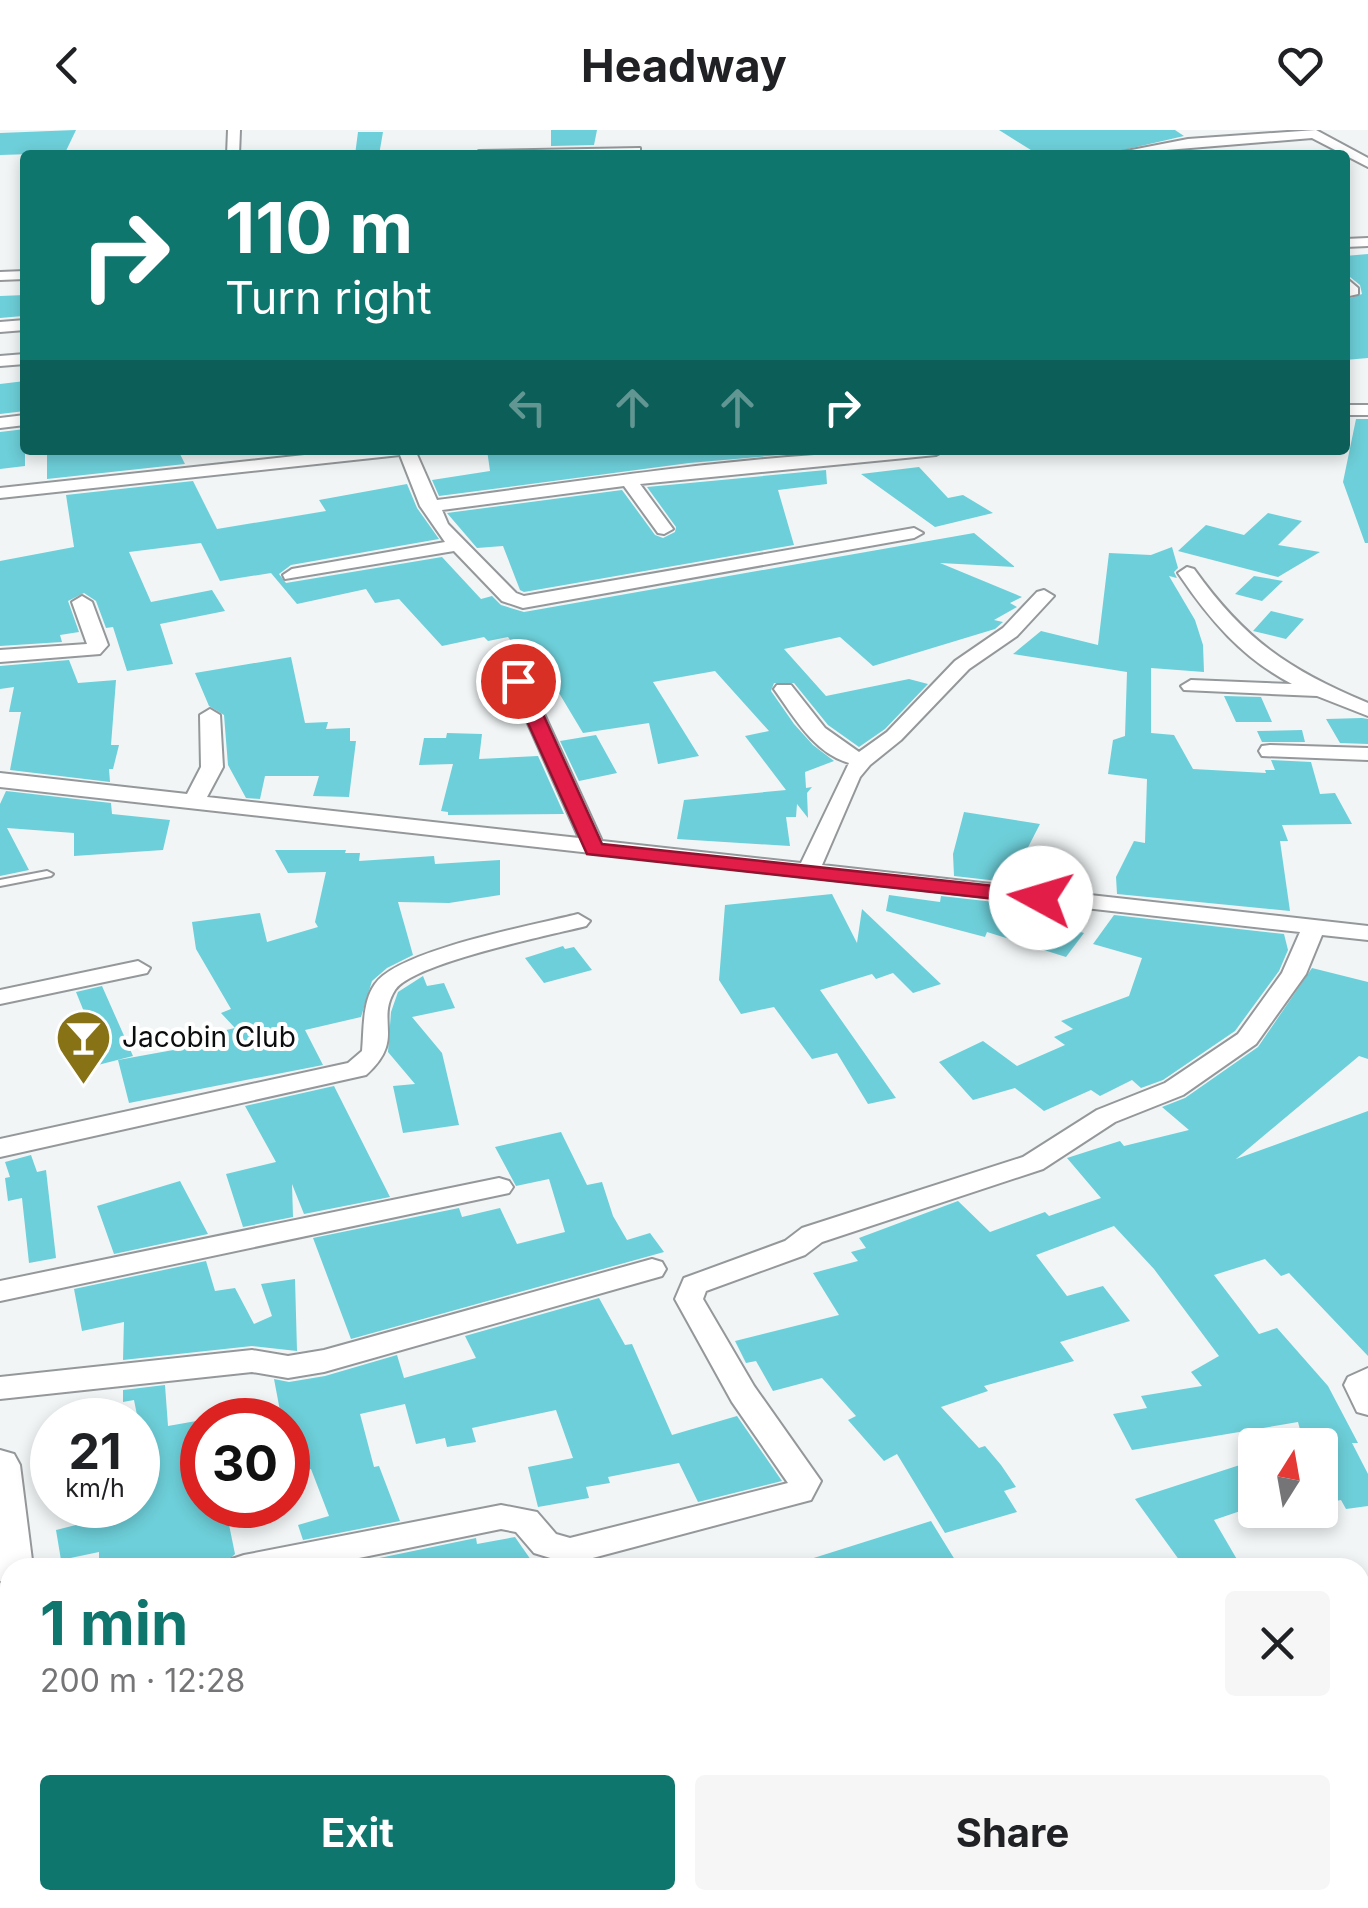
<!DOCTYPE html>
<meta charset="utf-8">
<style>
:root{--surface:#fff;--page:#f6f6f6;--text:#202124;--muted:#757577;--accent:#0f766e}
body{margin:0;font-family:Inter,sans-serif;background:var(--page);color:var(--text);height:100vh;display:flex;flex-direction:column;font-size:38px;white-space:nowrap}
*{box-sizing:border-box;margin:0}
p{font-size:32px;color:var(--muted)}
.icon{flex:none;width:55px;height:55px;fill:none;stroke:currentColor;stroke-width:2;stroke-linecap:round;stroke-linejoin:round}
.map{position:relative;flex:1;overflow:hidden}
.panel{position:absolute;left:0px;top:1428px;width:1370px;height:352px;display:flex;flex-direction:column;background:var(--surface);border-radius:30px 30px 0 0;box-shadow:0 5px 15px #0003}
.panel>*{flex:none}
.top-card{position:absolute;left:20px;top:20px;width:1330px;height:305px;border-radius:10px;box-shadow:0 5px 15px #0003;background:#0f766e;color:#fff;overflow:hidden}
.needle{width:65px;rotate:11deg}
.buttons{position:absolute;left:1238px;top:1298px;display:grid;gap:20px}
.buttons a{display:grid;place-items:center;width:100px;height:100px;border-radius:10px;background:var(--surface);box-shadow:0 5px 15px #0003;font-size:50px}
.speed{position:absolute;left:30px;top:1268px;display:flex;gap:20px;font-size:50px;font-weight:700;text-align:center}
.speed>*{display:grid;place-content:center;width:130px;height:130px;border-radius:50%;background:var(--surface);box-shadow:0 5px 15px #0003;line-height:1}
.speed small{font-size:25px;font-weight:400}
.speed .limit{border:15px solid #d22;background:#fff;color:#111}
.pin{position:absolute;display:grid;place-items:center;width:85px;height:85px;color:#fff;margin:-42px;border:5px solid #fff;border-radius:50%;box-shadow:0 2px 10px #0007}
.me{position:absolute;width:110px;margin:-55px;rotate:276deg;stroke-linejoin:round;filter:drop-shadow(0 0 8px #0008)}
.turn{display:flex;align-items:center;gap:35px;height:210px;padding:0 40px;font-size:45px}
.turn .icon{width:130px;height:130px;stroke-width:2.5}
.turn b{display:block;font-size:70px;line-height:85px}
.lanes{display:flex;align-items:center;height:95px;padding:0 40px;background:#0003;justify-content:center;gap:50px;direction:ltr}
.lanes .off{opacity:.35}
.round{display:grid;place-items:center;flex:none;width:105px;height:105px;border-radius:10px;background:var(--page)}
.head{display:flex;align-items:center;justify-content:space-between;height:170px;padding:0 40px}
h1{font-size:60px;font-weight:700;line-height:75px;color:var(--accent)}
.primary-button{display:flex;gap:20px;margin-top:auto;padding:20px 40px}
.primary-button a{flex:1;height:115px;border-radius:10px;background:var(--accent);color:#fff;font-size:40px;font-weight:700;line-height:115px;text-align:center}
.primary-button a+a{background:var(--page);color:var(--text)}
header{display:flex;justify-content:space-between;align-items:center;height:130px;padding:0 40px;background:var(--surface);font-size:45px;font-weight:700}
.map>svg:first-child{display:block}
.building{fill:#6dcfd9}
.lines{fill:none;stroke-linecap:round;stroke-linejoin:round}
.service-casing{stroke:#95989a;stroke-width:4}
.minor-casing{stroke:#95989a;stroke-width:4}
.tertiary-casing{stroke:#95989a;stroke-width:4}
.service{fill:#fff;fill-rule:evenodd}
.minor{fill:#fff;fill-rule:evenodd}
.tertiary{fill:#fff;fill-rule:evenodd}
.route{fill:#e11d48;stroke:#92132f;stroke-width:2.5}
.labels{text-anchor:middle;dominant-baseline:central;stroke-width:8;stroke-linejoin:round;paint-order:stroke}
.poi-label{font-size:28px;fill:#0b0c0d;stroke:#fff;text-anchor:start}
</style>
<header><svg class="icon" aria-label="back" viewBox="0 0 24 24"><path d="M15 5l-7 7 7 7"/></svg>Headway<svg class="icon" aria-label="heart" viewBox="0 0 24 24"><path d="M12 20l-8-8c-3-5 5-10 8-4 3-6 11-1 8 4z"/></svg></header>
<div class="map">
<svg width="1368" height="1778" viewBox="0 0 1368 1778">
<rect width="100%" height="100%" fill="#f1f5f6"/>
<path class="building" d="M76 0 65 23 0 25V3Z
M551 0H597L594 15 551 16Z
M999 0H1175L1184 6 1102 25H1039Z
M358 2H383L379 25H355Z
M1368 124V228L1345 230V170L1362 164 1360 155 1345 143V126Z
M25 165 23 186 0 188V166Z
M25 251V281L0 284V254Z
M1356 289H1368V413H1365L1343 352Z
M25 299V336L0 339V302Z
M47 320H178L185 334 47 349Z
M487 320H825V321L689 333 439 366 432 350 490 341Z
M919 337 948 368 963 365 993 383 935 397 861 344Z
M826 340 827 354 778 360 794 415 524 462 520 460 503 416 477 418 447 383 622 360 655 405 663 408 675 402 676 397 647 357Z
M193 351 217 399 326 381 319 370 407 354 417 378 439 409 291 435 279 444 286 453 442 427 481 469 492 466 501 475 524 482 974 403 1015 437 940 433 1022 467 1010 473 1017 477 994 490 1003 492 995 499 873 536 840 507 784 519 826 566 909 549 928 554 885 599 859 617 828 595 794 553H774L771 561 794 594 813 615 834 631 805 642 806 658 812 657 807 663 808 688 797 674 796 687H786L790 716 677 709 684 670 786 660 745 606 769 601 715 541 653 552 699 626 658 634 649 593 583 603 559 563 550 565 508 507 488 511 484 507 442 516 399 469 375 473 366 459 297 474 271 443 220 451 201 413 129 422 151 472 212 460 225 481 160 494 173 534 127 541 113 497 106 498 96 471 84 463 68 471 79 502 60 505 62 512 0 516V431L74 417 66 365Z
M1268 383 1302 391 1278 415 1320 422 1278 447 1178 421 1206 395 1244 405Z
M1172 417 1178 438 1174 442 1177 448 1169 446 1195 490 1203 515 1204 542 1151 538V603L1174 605 1193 639 1266 643 1265 640H1275L1271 630 1311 632 1320 664 1335 663 1352 694 1282 695 1288 711H1280L1290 781 1117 764 1116 747 1134 711 1145 713 1147 649 1108 644 1113 610 1125 606 1127 542 1013 524 1041 501 1098 515 1109 423 1151 425Z
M1254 446 1283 451 1262 471 1235 464Z
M1271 481 1304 489 1286 509 1253 501Z
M291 527 305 593 328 592 326 599 350 598V611H356L349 667 313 666 319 646H265L260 669 246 668 228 635 224 585 209 576 195 543Z
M69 530 78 553 116 550 111 615H119L113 639H109L110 652 10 640 21 582H9L14 557 0 559V536Z
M1224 566 1261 567 1272 592H1236Z
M1362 588 1368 589V614L1340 613 1326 589Z
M1302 600 1305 612H1262L1257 601Z
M447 603 482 604 479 629 538 626 564 684 448 685V682L441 681 453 634 419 635 424 608H446Z
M596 605 617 643 579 651 560 611Z
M6 661 111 673 112 684 170 690 163 720 74 726V703L7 698 29 740 0 746V674Z
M964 682 1040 694 1022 729 1016 753 954 746 953 724Z
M275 720H346L345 723H360L359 731 434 726 435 734 500 730V765L449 773 398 772 413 825 387 838 372 851 361 887 305 900 323 935 129 973 118 930 212 913 209 904 235 898 221 883 231 879 196 819 192 792 260 783 267 812 318 797 315 792 326 742 288 743Z
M832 764 857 813 862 779 941 854 913 863 893 843 876 849 872 844 820 860 896 968 868 974 837 923 812 929 774 877 741 884 719 850 725 775Z
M889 765 940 772 941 766 1012 774 1008 790 1057 796 1084 803 1066 827 987 802 985 807 886 781Z
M1114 785 1284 804 1288 820 1279 841 1235 901 1163 950 1141 958 1132 950 1100 966 1091 960 1044 981 1015 958 973 970 939 932 983 911 1017 936 1065 915 1054 907 1073 899 1061 891 1129 866 1142 828 1093 814Z
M563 816 565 819 574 817 592 840 544 853 525 828Z
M1312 838 1368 852V929L1359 926 1236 1029 1368 981V1226L1289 1143 1281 1146 1265 1129 1214 1145 1259 1204 1277 1198 1328 1256 1358 1313H1352L1368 1344V1376L1346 1379 1341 1370 1320 1374V1315H1304L1298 1292 1132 1320 1113 1284 1147 1278 1141 1266 1202 1256 1191 1242 1219 1226 1154 1139 1114 1096 1036 1125 1067 1166 1103 1156 1130 1191 1060 1212 1074 1231 984 1256 988 1261 941 1277 979 1318 985 1316 1001 1335 1016 1357 1004 1361 1017 1382 945 1403 897 1324 884 1331 848 1290 856 1286 822 1248 773 1261 756 1231 746 1233 735 1211 839 1185 813 1143 858 1131 851 1122 866 1118 859 1108 958 1071 990 1102 1045 1082 1049 1086 1101 1068 1067 1028 1120 1011 1124 1016 1189 1000 1162 977 1185 968 1258 917Z
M423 846 427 856 444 853 455 878 412 887 442 923 459 995 403 1003 393 956 415 954 388 922 391 882 398 862Z
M102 856 133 926 90 937 78 908 93 904 76 862Z
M334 956 390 1067 304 1084 292 1054 293 1087 243 1097 226 1044 276 1032 245 976Z
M561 1002 587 1055 602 1052 613 1086 627 1110 650 1103 664 1122 351 1209 313 1108 459 1078 462 1087 500 1078 517 1114 565 1102 549 1049 516 1056 495 1017Z
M31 1025 37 1042 46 1040 56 1128 29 1133 22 1068 8 1071 5 1048 10 1047 5 1032Z
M180 1051 208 1104 114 1124 97 1076Z
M206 1131 215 1161 235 1158 254 1194 272 1186 261 1154 295 1149 297 1221 252 1216 123 1230 124 1192 82 1201 74 1159Z
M599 1168 625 1215 632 1214 672 1305 737 1286 782 1351 698 1372 679 1333 608 1347 610 1353 586 1357 589 1368 538 1377 528 1337 573 1328 556 1280 472 1298 476 1312 447 1317 445 1308 416 1314 405 1274 360 1284 374 1337 379 1336 400 1391 303 1410 298 1395 329 1386 311 1339 288 1344V1285L281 1286 274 1249 289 1252 325 1246 397 1225 404 1248 476 1228 465 1206Z
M165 1255 168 1296 202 1290V1375H225L235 1424 220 1438H99V1422L61 1430 56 1400 80 1394 78 1375H138V1290L134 1270 123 1272V1260Z
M1243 1334 1255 1352V1376L1214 1390 1242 1438H1185L1135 1369Z
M931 1391 960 1438H801V1432Z
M515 1407 531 1430 488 1438H331L476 1408 477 1414Z"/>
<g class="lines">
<defs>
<path id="service" d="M47 741 53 744 51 746 0 756V750Z
M10 1609V1623L0 1624V1610Z"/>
<path id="minor" d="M228 0H240L239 25H227Z
M1316 0 1368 28V37L1312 8 1106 25 1188 9Z
M640 18V24L635 25H473L479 21Z
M1368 108V116L1345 117V109Z
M25 141V149L0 150V142Z
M1345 147 1358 158V164L1345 167Z
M25 190V200L0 202V192Z
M25 224V234L0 236V226Z
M1345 275H1368V285H1345Z
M25 285V295L0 298V288Z
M350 320H415L437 370C605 348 774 320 945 320L936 325 640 354 673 399 664 404 658 403 624 356 442 380 448 394 516 463 524 466 914 398 923 403 914 408 523 478 502 471 454 421 285 449 283 445 292 439 445 412 420 376 400 325 0 368V358Z
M1187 437 1194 439C1244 509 1288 540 1368 573V586L1317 566 1184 560 1181 556 1191 550 1292 554C1242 528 1209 489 1178 443Z
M1044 460 1054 466 1017 506 969 539 901 610 870 635 860 647 822 735 1368 796V810L1322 805 1306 844 1256 914 1183 965 1115 992 1043 1039 822 1112 805 1125 706 1161 703 1169 754 1256 821 1351 811 1370 570 1434 534 1423 516 1402 501 1399 310 1438H228L232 1429 244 1425 501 1375 537 1382 556 1404 570 1408 788 1353 732 1272 675 1169 684 1148 785 1111 802 1098 1023 1027 1097 980 1165 953 1238 904 1282 843 1300 802 0 657V643L187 664 201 637 200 585 210 579 220 585 223 637 207 667 579 708 509 551 519 545 529 551 602 711 801 733 849 633C814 623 794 587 774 559L777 555H791L825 598 859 622 887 602 955 531 1003 498 1037 462Z
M82 466 92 472 108 515 100 524 0 532V520L87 514 72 472Z
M1270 615 1368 618V630L1262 626 1259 621 1262 616Z
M578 784 590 791 586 796C551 805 413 833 395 860 375 892 406 909 366 945L0 1027V1009L348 933 362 921C364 900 362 872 375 854 398 820 535 795 578 784Z
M138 831 150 838 147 843 0 874V860Z
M499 1048 509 1051 513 1057 509 1063 0 1171V1151Z
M652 1129 662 1132 666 1139 662 1146 324 1242 288 1248 252 1242 0 1269V1247L252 1220 288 1226 324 1220Z
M1368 1238V1285L1357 1282 1344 1255 1348 1247Z
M121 1770H216L212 1778H117Z
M1227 1770H1265L1268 1778H1230Z"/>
<path id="tertiary" d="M0 1320 14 1324 20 1335 33 1438H10V1454L0 1451Z
M10 1754V1770H49V1778H1Z"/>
</defs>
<use href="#service" class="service-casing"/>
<use href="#minor" class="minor-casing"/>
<use href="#tertiary" class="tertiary-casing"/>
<use href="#service" class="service"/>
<use href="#minor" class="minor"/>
<use href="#tertiary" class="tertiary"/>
</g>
<path class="route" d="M518 545 528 551 602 714 1041 761 1052 768 1041 774 587 724 509 551Z"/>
<defs>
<symbol id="bar-pin" viewBox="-11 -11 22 30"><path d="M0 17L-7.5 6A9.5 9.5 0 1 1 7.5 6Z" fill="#877315" stroke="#fff"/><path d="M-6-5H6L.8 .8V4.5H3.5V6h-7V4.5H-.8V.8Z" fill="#fff"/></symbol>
</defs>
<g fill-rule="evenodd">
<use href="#bar-pin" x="52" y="876" width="63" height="86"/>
</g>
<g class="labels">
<g class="poi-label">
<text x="122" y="907">Jacobin Club</text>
</g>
</g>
</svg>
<div class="buttons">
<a><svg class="needle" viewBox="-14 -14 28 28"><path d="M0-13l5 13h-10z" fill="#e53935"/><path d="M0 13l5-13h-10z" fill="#757577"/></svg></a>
</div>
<div class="speed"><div>21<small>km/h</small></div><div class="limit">30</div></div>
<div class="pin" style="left:518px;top:551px;background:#d93025"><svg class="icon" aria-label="arrive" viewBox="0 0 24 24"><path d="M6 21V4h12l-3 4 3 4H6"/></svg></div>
<svg class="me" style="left:1041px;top:768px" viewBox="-20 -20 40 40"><circle r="19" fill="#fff"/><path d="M0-13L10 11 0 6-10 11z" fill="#e11d48"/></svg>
<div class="top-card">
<div class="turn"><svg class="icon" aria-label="right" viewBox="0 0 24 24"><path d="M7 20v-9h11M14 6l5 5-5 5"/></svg><div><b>110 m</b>Turn right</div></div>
<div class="lanes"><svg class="icon off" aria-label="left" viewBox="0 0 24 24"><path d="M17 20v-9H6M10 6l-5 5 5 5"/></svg><svg class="icon off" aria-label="ahead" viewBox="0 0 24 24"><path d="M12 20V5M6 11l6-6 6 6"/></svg><svg class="icon off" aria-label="ahead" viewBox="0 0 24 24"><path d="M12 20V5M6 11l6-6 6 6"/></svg><svg class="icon" aria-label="right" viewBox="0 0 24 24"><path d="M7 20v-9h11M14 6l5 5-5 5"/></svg></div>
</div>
<section class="panel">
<div class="head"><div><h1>1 min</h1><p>200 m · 12:28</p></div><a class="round"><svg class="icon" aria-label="close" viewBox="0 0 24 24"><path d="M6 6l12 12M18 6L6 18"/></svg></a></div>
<div class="primary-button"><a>Exit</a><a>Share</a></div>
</section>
</div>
